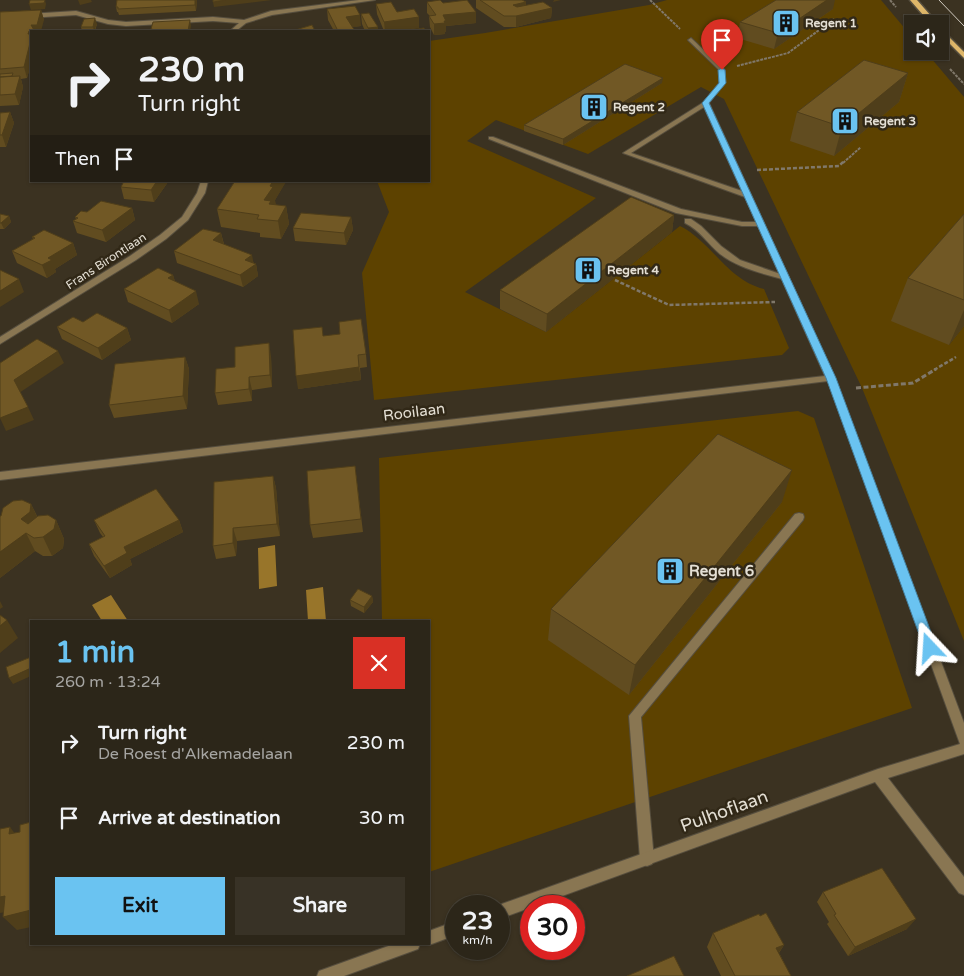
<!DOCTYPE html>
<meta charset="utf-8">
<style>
:root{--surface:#2c2619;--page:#383226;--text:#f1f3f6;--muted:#a6a5a2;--line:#484338;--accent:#6ac3f1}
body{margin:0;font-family:"Varela Round",sans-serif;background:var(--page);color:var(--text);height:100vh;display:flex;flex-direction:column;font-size:19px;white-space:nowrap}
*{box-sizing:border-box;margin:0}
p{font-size:16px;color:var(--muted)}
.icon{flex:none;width:28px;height:28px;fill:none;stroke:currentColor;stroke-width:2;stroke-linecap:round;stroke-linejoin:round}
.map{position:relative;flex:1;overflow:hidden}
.side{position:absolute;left:30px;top:620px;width:400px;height:325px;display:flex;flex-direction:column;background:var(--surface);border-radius:0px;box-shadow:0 1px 4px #0004,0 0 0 1px var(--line)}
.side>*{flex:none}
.guide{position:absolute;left:30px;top:30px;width:400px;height:152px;border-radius:0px;box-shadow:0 1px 4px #0004,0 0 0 1px var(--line);background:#2c2619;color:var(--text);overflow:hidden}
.buttons{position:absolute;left:904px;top:15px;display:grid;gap:10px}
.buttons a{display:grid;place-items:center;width:45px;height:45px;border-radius:0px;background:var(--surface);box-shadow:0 1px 4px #0004,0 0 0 1px var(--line);font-size:25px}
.speed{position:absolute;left:445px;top:895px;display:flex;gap:10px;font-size:25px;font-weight:700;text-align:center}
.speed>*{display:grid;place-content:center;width:65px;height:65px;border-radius:50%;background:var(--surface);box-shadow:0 1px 4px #0004,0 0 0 1px var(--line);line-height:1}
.speed small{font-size:12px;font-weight:400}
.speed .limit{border:8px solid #d22;background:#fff;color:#111}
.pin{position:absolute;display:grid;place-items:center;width:42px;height:42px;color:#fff;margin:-51px -21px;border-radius:50% 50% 50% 0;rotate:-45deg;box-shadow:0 0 5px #0007}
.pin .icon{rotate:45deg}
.me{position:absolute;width:55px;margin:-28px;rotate:340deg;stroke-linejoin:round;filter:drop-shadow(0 0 4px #0008)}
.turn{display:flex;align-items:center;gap:18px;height:105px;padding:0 25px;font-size:22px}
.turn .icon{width:65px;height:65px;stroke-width:2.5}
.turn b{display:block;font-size:35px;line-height:42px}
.then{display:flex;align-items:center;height:48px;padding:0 25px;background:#0003;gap:10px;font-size:19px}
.round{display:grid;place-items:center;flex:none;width:52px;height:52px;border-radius:0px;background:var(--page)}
.overview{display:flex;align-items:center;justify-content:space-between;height:85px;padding:0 25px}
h1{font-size:30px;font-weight:700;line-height:38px;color:var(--accent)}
.primary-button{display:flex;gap:10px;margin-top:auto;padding:10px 25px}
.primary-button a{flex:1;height:58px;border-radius:0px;background:var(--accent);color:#111;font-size:20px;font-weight:700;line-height:58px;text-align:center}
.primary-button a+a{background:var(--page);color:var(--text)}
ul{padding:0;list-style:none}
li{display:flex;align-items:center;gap:15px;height:75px;padding:0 25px}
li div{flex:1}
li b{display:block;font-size:19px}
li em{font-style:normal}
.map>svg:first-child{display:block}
.green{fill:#5d4200}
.water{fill:#98752a}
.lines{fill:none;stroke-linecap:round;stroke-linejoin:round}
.service-casing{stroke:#564e3e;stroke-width:2}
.minor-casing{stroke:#564e3e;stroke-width:2}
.primary-casing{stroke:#564e3e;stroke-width:3}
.path-far2{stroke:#80786a;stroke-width:2;stroke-dasharray:3 1;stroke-linecap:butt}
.path-far1{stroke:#80786a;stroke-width:2.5;stroke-dasharray:4 2;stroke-linecap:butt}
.path{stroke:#80786a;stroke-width:3;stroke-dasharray:5 2.5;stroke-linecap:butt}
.service{fill:#897652;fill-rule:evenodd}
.minor{fill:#897652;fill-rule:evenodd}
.primary{fill:#dfb769;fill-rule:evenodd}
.tram{stroke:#d1cbc0;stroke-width:1}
.wall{fill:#614c20}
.shaded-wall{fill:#4f3e1a}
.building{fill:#715825;stroke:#4f3e1a}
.route{fill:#6ac3f1;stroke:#457f9d}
.labels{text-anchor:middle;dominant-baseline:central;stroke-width:5;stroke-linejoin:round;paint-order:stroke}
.far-poi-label{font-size:12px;font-weight:bold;fill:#e4dfd4;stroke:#312817;text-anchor:start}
.far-street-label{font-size:12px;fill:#e4dfd4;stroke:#312817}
.street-label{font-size:15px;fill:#e4dfd4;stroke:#312817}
.poi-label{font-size:15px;font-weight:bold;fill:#e4dfd4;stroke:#312817;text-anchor:start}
.near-street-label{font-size:18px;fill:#e4dfd4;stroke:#312817}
</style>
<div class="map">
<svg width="964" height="976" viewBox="0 0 964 976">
<rect width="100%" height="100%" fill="#3b3221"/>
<path class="green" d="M667 0H881L912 37V51H925L964 97V240L949 345 964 326V641L862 388 724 99 701 87 588 154 496 120 467 141 596 198 465 292 546 332 680 226C712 242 727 280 764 289L789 348 782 355 374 400 362 273 389 212 377 181H429V41L485 33 649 5Z
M798 411 814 418 912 708 429 872V621H382L379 458Z"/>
<path class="water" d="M275 545 277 586 259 589 258 548Z
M323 587 326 621H308L306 590Z
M111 595 128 621H102L92 605Z"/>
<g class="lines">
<defs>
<path id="service" d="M489 137H493L681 209 742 222H760L764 224 760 226H742L676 213 489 139Z
M685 219H691L701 226 721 246 740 260 789 277 785 279H782C761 273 738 268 720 254 708 244 700 230 685 223Z
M799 513 803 514 804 517 803 520 641 717 654 859 652 864 647 866 642 864 640 859 629 716 795 514Z"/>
<path id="minor" d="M359 0H375L272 15 246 23 236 31H230L239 23 213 21 126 26 108 24 76 15 28 18 25 16 28 14 76 11 108 20 126 22 213 17 244 20 271 11Z
M691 38 725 70V83L709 103 835 378 964 723V754L888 778 964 877V895L959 893 875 782 499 919V906H496L499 905 878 769 960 744 828 381 0 480V472L825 376 745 197 623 153 704 102 719 83V70L689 41 688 40ZM704 107 742 191 631 153Z
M201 181H208L205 193 188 220 166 239 136 260 0 344V337L130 256 160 235 182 217 197 193Z
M456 921V935L429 945 426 944H429V931Z
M394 944H420L418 949 344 976H317L319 971Z"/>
<path id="primary" d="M910 0H917L938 24H931Z
M940 28 964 52V58L940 34Z"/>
</defs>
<use href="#service" class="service-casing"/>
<use href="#minor" class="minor-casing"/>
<use href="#primary" class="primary-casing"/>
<path class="path-far2" d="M650 0 680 29
M890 0 896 7
M737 66 788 53 834 19
M950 69 964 84
M843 163 861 147"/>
<path class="path-far1" d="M757 170 839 166 844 161
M615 280 669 305 775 302
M934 370 956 357"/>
<path class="path" d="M856 388 913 383 936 369"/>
<use href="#service" class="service"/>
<use href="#minor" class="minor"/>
<use href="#primary" class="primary"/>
<path class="tram" d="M939 0 964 26"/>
</g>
<path class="wall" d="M117 0H197L196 11 119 15 118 12H117L116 7Z
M476 0H522L526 2V6L552 8 551 18 516 27H504L476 8Z
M427 2 443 3 476 12V23L446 26V32H445V34L434 35 430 27 429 16H430L427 13Z
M376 4 397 12 419 28 393 31H384L377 14Z
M327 9 361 26 352 27 355 31H334L328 20Z
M833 9 774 49 737 38 740 22Z
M41 10 44 20 31 31V64L27 78 21 79 23 87 19 105 0 106V12Z
M361 14 378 31H365L362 24Z
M97 24 95 31H82L81 27Z
M908 73 899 102 834 156 790 141 797 112Z
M662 83 563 145 524 131V125Z
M10 112 14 123 6 147H0V113Z
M241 181H286L275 200V205L286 206 289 224 281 239 260 237V233L221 227 217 209Z
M168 182 154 202 124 199 121 187Z
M132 208 135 220 106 242 77 233 73 221 76 219 75 217 87 212Z
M0 214 9 216 11 222 4 229H0Z
M964 214V326L949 345 891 321 908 278Z
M674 215 672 232 546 332 500 309V290Z
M351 217 353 230 346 245 295 241 293 228Z
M221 233 224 244 256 264 258 276 243 287 177 263 174 251Z
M32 237 73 243 77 255 55 269 56 272 47 278 17 263 12 251 33 239Z
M173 275 175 282 199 304 172 323 128 302 124 289Z
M83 322 127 328 131 340 102 360 62 339 57 327Z
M322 327 323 336 366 354 367 367 360 368 361 380 298 389Z
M271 356 272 387 252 390V401L218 405 215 393 235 367Z
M185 357 189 369 187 409 114 418 109 405Z
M355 466 363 532 313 538 310 525Z
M273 476 276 488 280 536 237 541 236 556 216 559 213 546Z
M782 502 629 695 548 640 551 609Z
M31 504 37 516 56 520 64 539 63 548 52 556H43L35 551 0 578Z
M94 520H179L183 532 130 559 132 565 110 578 94 556 89 544 103 537 100 533Z
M372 596 373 602 364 613 351 606 350 600Z
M823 892 907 929 848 956 827 924 829 922 817 902Z
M713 933 784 945 779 953 791 976H721L707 947Z"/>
<path class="shaded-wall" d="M45 0 46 4 45 9 31 10 29 4Z
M78 0H91L92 2 80 5Z
M195 0H197L196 11 195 5Z
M226 0H272L214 7 213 2Z
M554 0H561L553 2Z
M827 0H835L833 9 774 49 778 33Z
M526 2 525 13 513 5Z
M552 8 551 18 516 27V16Z
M41 10 44 20 41 31H31V64L27 78 24 67 28 34 31 25Z
M476 12V23L446 26V32H445V34L434 35V24L443 15Z
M360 15 361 26 347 28 346 17Z
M419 17V28L393 31H385L384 22Z
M95 18 97 24 94 31 93 27Z
M190 20 191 26 190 31H188Z
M378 27V31H369L368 28Z
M908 73 899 102 834 156 842 127Z
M20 76 23 87 19 105 15 94Z
M663 78 662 83 563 145V139Z
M10 112 14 123 6 147 2 135Z
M157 181H167L168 182 154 202 151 190Z
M273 181 286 182 275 200 276 204 273 209 264 200 270 186Z
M286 206 289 224 281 239 278 221Z
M132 208 135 220 106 242 102 230Z
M674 215 672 232 546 332 547 314Z
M9 216 11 222 4 229 1 223Z
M351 217 353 230 346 245 344 233Z
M221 233 224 246 213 240Z
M73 243 77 255 55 269 56 272 47 278 42 265 48 258Z
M252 255 254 265 256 264 258 276 243 287 240 275 245 260Z
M173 275 177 287 168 278Z
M19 279 24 292 0 307V291Z
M196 291 199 304 172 323 169 310Z
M964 310V326L949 345Z
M127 328 131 340 102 360 98 348Z
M269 343 271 356 272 387 270 375Z
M58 351 64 363 19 393 14 380Z
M185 357 189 369 187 409 183 396Z
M359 367 361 380 298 389 296 376Z
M249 377 252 390V401L249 389Z
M28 407 34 420 6 431 0 418Z
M792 470 782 502 629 695 635 665Z
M273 476 276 488 280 536 277 524Z
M31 504 40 523 39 530 21 519Z
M56 520 64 539 63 548 52 556 43 537Z
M179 520 183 532 130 559 132 565 110 578 104 566 124 547Z
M233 528 237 541 236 556 233 543Z
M26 533 35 551 0 578V552Z
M372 596 373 602 364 613V607Z
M0 601 3 607 0 609Z
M7 620 18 638 0 653V626Z
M31 668V676L13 684 9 678Z
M10 827 22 843 9 834Z
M5 896 18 910 0 913V897Z
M31 910V927L17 930 3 917Z
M916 919 907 929 848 956 855 947Z
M784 945 775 958 776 948Z"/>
<path class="building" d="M30 0H45L44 3 29 4Z
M117 0H195V5L118 9V7H116Z
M213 0H226L213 2Z
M440 0 443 3 467 0 476 12 443 15 446 21H444L445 23 434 24 429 16 436 15 427 2Z
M480 0H522L526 2 513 5 517 7 543 2 552 8 516 16H504Z
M776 0H827L778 33 740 22Z
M391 2 397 12 414 9 419 17 384 22 376 4Z
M355 6 360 15 346 17 355 31H338L327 9Z
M41 10 37 25H31L34 30 29 31 28 34H31V39L24 67 0 69V12Z
M369 13 378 27 368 28 361 14Z
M95 18 93 27H81L84 19Z
M190 20 188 31H160L151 29 153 22Z
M312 25 315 31H291H292Z
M424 28 425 31H404Z
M864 60 908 73 842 127 797 112Z
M625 64 663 78 563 139 524 125Z
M13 73 12 76 0 77V74Z
M20 76 15 94 0 95V77Z
M10 112 2 135H0V113Z
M124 181H157L151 190 121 187Z
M235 181H273L270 186 273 187 264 200 271 201 269 204 286 206 278 221 257 219 259 215 217 209Z
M631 197 674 215 547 314 500 290Z
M101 201 132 208 102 230 73 221 78 218 75 217 81 211 87 212Z
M301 213 351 217 344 233 293 228Z
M0 214 9 216 1 223H0Z
M964 214V300L908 278Z
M203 229 221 233 213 240 252 255 245 260 256 264 240 275 174 251Z
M44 230 73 243 48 258 52 260 42 265 12 251 35 238 32 237Z
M158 268 173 275 168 278 196 291 169 310 124 289Z
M0 270 19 279 0 291Z
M97 313 127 328 98 348 57 327 73 317 83 322Z
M361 319 366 354 358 355 359 367 296 376 293 330 322 327 323 336 340 334 339 322Z
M37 339 58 351 14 380 28 407 0 418V363Z
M269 343 270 375 249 377V389L215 393 216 369 235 367V347Z
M185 357 183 396 109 405 115 364Z
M718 434 792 470 635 665 551 609Z
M355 466 361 519 310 525 307 471Z
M273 476 277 524 233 528V543L213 546 214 482Z
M156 489 179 520 124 547 127 553 104 566 89 544 105 536 94 520Z
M22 500 31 504 30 512 21 519 28 524 38 516 48 515 56 520 54 529 43 537 34 538 26 533 0 552V516H1L3 508 13 501Z
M358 589 372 596 364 607 350 600Z
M0 615 7 620 0 626Z
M31 657V668L9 678 6 667Z
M31 822V910L3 917 5 896 0 897V829L10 827 9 834 20 832V825Z
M882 868 916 919 855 947 834 915 836 914 823 892Z
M766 913 784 945 776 948 791 976H735L713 933 759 914 760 916Z
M674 956 684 976H627Z"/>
<path class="route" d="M722 68 725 70 726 83 709 103 836 378 937 648 935 652 930 654 925 652 924 648 826 378 702 103 719 83 718 70Z"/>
<defs>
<symbol id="building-square" viewBox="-11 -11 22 22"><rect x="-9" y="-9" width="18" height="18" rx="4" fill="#6ac3f1" stroke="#312817"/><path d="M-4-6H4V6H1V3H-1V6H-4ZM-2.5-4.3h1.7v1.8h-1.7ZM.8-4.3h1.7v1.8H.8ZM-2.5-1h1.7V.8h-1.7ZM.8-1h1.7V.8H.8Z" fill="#111"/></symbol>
</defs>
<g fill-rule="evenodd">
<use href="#building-square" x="770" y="7" width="32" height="32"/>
<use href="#building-square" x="578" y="91" width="32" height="32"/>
<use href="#building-square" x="829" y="105" width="32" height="32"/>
<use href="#building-square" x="572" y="254" width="32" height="32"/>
<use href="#building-square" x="654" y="555" width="32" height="32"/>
</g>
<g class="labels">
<g class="far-poi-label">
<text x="805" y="23">Regent 1</text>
<text x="613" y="107">Regent 2</text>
<text x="864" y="121">Regent 3</text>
<text x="607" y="270">Regent 4</text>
</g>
<g class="far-street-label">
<text transform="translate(106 261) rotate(-33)">Frans Birontlaan</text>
</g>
<g class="street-label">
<text transform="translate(414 412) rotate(-7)">Rooilaan</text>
</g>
<g class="poi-label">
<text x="689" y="571">Regent 6</text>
</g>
<g class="near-street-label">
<text transform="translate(724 811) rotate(-20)">Pulhoflaan</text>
</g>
</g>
</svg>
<div class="buttons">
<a><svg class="icon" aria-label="sound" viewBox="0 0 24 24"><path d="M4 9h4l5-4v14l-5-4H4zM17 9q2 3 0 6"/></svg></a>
</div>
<div class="speed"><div>23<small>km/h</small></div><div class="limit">30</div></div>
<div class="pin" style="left:722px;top:70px;background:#d93025"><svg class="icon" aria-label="arrive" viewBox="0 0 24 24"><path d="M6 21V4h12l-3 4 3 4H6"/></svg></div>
<svg class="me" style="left:930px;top:648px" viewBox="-20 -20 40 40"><path d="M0-17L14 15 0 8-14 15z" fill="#6ac3f1" stroke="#fff" stroke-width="4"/></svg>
<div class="guide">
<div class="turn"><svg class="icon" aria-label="right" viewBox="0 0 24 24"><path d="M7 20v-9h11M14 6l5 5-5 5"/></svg><div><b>230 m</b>Turn right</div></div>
<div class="then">Then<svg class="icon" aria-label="arrive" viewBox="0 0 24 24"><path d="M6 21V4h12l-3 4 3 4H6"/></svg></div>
</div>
<section class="side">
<div class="overview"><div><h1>1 min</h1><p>260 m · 13:24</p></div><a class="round" style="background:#d93025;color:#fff"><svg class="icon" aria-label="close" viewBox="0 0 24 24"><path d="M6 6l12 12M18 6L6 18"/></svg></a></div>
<ul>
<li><svg class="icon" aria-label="right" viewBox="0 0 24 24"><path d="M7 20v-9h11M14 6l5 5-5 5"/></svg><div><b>Turn right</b><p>De Roest d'Alkemadelaan</p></div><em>230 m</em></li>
<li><svg class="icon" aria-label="arrive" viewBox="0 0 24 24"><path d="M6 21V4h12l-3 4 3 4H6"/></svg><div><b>Arrive at destination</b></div><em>30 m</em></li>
</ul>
<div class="primary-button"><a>Exit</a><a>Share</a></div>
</section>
</div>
